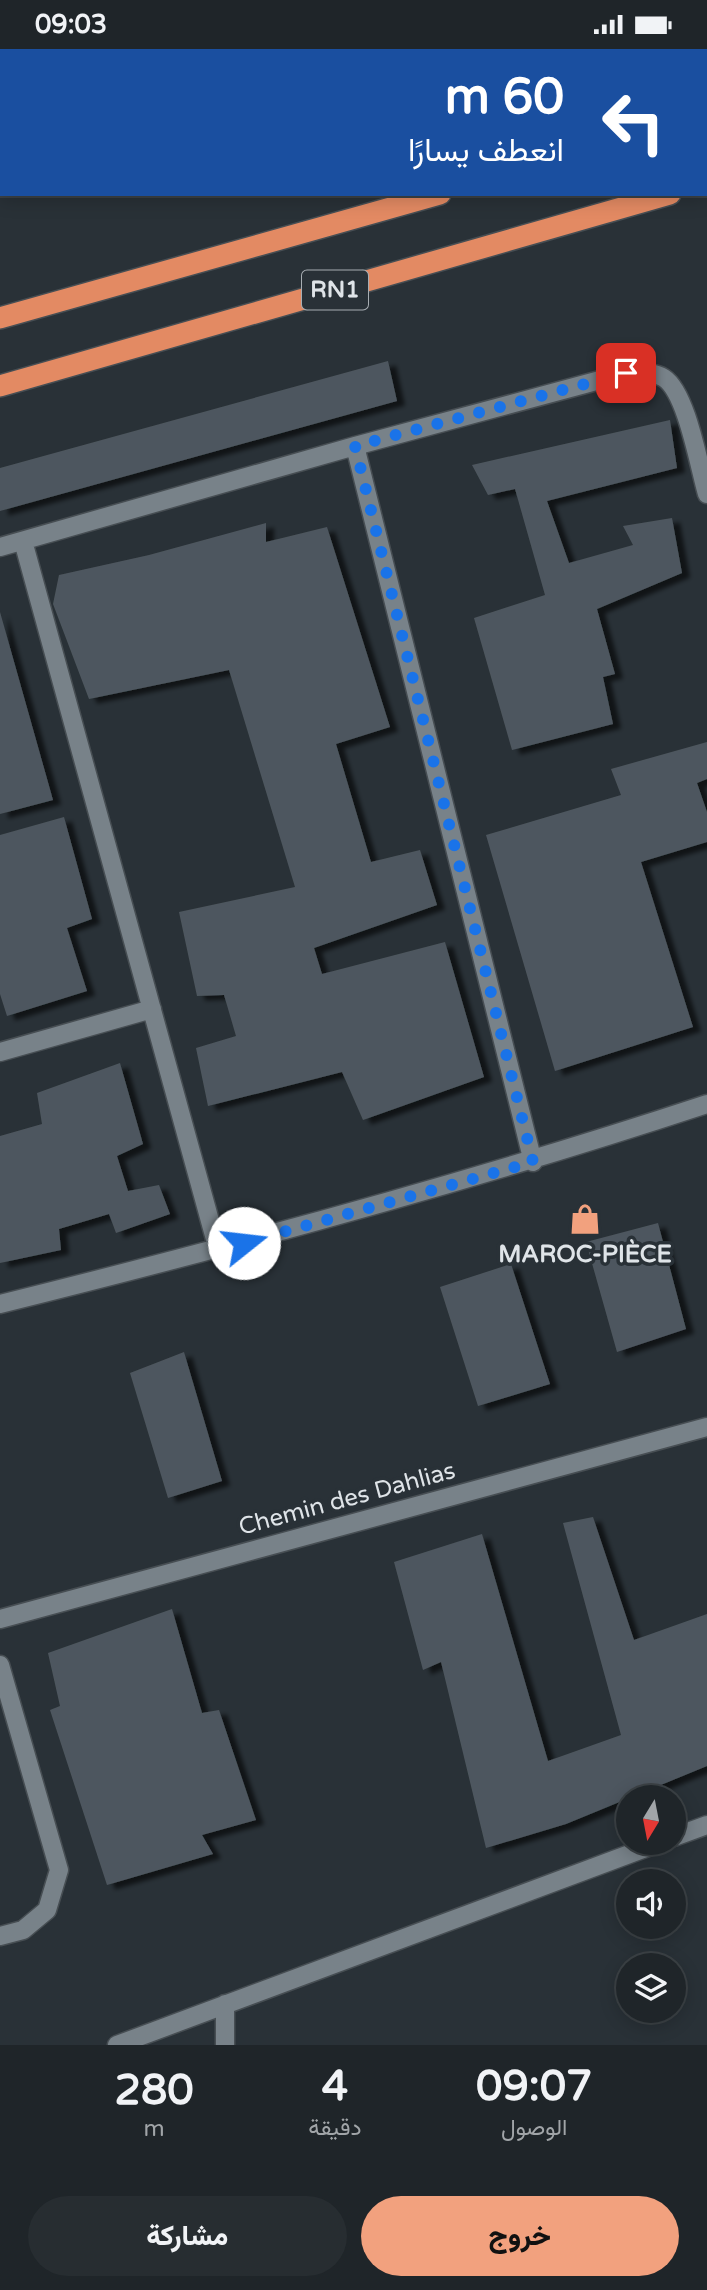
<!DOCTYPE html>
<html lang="ar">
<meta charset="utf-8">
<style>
:root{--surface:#1f2529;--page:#272d31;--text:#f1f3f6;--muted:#a1a5a8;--line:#3c4246;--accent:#f2a17e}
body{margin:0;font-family:"Varela Round",Vazirmatn,sans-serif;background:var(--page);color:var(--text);direction:rtl;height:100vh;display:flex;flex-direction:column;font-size:26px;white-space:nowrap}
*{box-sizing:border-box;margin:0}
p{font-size:23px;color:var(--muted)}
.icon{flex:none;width:38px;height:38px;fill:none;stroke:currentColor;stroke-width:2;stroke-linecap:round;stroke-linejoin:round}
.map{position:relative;height:1996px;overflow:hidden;direction:ltr}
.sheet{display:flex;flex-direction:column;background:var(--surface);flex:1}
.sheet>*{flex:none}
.banner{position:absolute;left:0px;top:0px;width:707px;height:147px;box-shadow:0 4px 18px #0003,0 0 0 2px var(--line);direction:rtl;background:#1a4fa0;color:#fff;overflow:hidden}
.needle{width:46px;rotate:190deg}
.fabs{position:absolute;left:616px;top:1736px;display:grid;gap:14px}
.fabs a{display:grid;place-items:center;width:70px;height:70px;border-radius:50%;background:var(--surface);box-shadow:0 4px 18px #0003,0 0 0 2px var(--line);font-size:35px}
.pin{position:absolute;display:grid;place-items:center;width:60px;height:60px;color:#fff;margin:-30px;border-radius:14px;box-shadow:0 4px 10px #0006}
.me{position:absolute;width:77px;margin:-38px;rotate:74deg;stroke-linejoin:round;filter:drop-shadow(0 0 5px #0008)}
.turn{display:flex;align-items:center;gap:24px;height:147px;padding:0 28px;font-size:32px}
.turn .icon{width:91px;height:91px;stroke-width:2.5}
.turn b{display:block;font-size:49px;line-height:60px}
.eta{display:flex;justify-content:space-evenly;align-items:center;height:119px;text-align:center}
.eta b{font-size:42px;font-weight:800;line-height:49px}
.action{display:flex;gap:14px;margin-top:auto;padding:14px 28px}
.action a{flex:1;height:80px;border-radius:42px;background:var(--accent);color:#111;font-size:28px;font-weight:800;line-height:80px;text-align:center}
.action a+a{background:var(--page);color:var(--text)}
.status{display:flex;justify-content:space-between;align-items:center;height:49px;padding:0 35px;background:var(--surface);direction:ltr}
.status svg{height:19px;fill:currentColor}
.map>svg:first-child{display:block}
.building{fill:#4e575e;filter:url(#shadow)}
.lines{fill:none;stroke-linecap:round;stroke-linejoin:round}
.minor-casing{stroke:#474e53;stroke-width:21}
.highway-casing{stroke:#474e53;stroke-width:24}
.minor{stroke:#788289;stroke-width:18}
.highway{stroke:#e38a63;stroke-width:21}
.route{stroke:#1a73e8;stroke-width:12;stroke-dasharray:0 21.6}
.labels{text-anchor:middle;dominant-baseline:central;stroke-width:7;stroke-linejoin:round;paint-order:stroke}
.shield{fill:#293137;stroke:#a8aeb3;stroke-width:2}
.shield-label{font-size:23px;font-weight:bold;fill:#dfe4e8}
.poi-label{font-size:24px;font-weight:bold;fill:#dfe4e8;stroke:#293137}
.street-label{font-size:24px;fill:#dfe4e8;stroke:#293137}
</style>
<div class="status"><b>09:03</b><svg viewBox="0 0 49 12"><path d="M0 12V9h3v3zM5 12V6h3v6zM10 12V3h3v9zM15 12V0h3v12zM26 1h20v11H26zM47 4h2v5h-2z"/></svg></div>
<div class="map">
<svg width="707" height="1996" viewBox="0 0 707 1996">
<defs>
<filter id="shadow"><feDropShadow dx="8" dy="4.5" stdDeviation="2" flood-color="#0009"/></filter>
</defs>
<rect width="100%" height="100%" fill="#293137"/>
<path class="building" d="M388 312 397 352 0 462V419Z
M670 371 677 419 547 452 569 514 633 496 623 477 672 469 682 524 597 560 615 625 603 628 613 675 512 701 474 569 545 546 515 440 488 446 472 416Z
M266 474V493L327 478 390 678 336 695 371 813 420 801 437 856 314 899 322 925 445 893 484 1028 363 1071 342 1023 208 1057 196 999 236 987 224 946 197 947 179 863 295 838 229 621 89 650 53 555 59 526 149 506Z
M0 563 53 751 0 765Z
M707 693V730L697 734 707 763V793L641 813 693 978 555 1022 486 786 621 746 611 720Z
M64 768 92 870 67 879 87 942 7 967 0 945V786Z
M120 1014 143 1095 117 1107 128 1142 159 1136 170 1165 116 1184 109 1165 59 1180 61 1201 0 1214V1087L42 1075 37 1044Z
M658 1174 686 1280 617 1303 586 1193Z
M511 1215 550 1335 478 1357 440 1238Z
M184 1303 222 1432 168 1449 130 1324Z
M593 1468 634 1591 707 1565V1717L566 1775 486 1799 441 1613 423 1621 394 1513 482 1485 548 1712 621 1686 563 1474Z
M172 1560 202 1664 219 1661 256 1771 202 1786 213 1805 107 1836 50 1661 60 1657 48 1604Z"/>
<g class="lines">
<defs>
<path id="minor" d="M355 397 533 1113
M23 492 218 1201
M0 498 355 397 626 324C639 324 653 322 664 329 687 344 699 418 707 445
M0 1003 152 960
M0 1255C238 1196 474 1132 707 1055
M0 1570 707 1378
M0 1616 59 1821 47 1861 23 1881 0 1887
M674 1788 707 1776
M117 1996 659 1794
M225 1996V1955"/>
<path id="highway" d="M705 70H707
M705 135H707
M0 269 440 145
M0 337 670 145"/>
</defs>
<use href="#minor" class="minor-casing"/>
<use href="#highway" class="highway-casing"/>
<use href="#minor" class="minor"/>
<use href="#highway" class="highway"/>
</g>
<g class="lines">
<path class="route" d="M244 1194 533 1113 355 397 626 324"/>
</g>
<defs>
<symbol id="shop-bare" viewBox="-9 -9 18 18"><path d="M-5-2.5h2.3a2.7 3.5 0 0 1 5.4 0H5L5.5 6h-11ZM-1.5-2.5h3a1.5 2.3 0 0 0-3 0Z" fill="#f2a17e" stroke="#293137" stroke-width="2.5" paint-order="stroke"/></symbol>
</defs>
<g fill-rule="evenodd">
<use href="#shop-bare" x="563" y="1148" width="44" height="44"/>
</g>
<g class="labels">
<rect class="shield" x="302" y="221.5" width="66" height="39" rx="5"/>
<g class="shield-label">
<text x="335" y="241">RN1</text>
</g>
<g class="poi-label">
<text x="585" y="1205">MAROC-PIÈCE</text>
</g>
<g class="street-label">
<text transform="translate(347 1450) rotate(-15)">Chemin des Dahlias</text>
</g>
</g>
</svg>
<div class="fabs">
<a><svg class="needle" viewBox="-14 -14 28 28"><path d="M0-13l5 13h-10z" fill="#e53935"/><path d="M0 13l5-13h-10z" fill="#a1a5a8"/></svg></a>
<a><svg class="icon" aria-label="sound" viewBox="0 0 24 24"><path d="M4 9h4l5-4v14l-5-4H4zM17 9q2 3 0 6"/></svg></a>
<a><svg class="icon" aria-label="layers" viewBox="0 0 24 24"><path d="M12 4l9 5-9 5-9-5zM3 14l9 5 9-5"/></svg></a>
</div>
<div class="pin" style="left:626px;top:324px;background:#d93025"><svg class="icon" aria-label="arrive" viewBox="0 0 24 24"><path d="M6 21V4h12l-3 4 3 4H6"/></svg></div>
<svg class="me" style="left:244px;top:1194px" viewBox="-20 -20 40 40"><circle r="19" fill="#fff"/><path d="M0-13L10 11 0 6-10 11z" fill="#1a73e8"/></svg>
<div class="banner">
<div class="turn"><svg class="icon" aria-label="left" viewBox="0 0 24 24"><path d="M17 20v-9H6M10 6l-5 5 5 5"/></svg><div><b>60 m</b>انعطف يسارًا</div></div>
</div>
</div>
<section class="sheet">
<div class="eta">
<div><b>09:07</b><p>الوصول</p></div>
<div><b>4</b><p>دقيقة</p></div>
<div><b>280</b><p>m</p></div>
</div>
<div class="action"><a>خروج</a><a>مشاركة</a></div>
</section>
